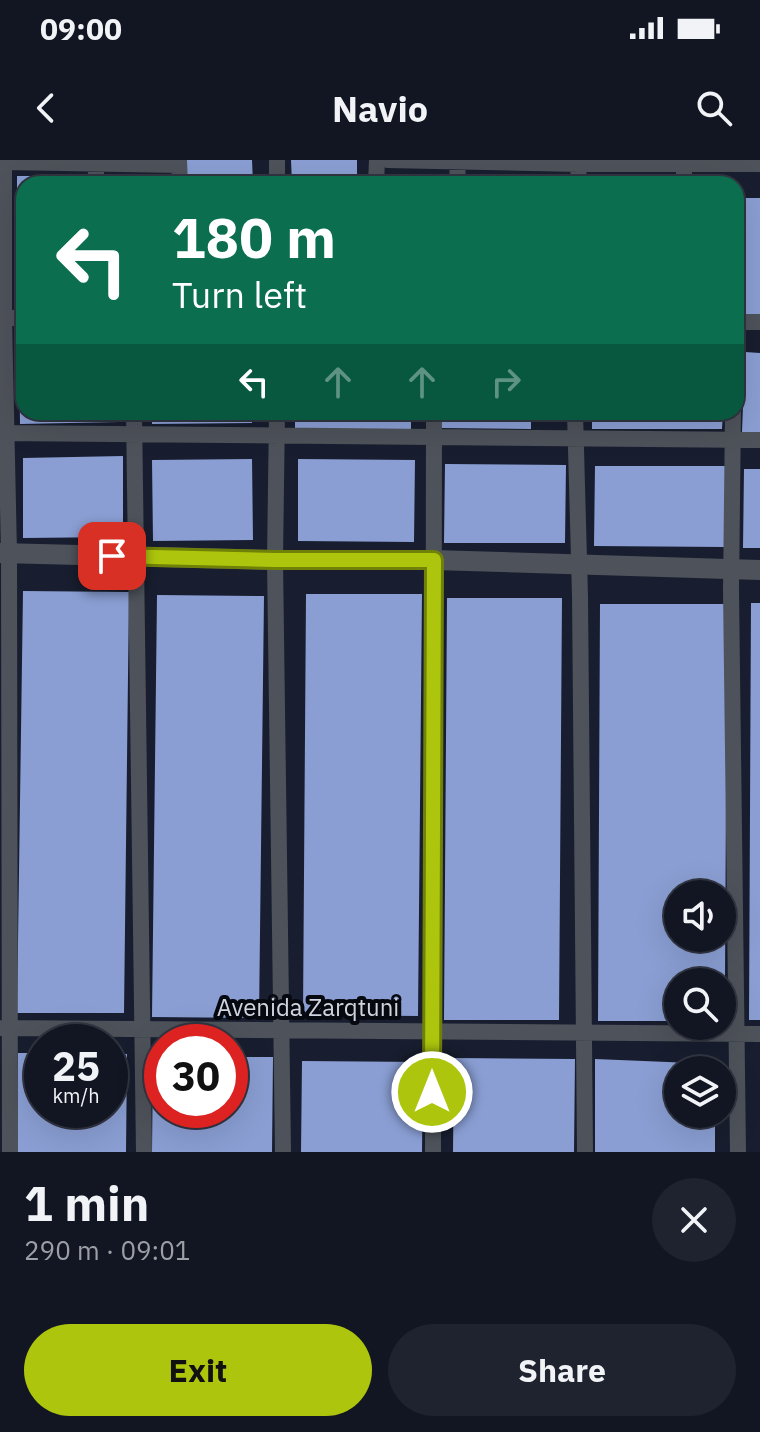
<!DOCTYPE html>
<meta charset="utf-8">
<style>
:root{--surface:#121623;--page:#1f2330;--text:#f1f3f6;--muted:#9c9fa6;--line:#313541;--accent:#adc60d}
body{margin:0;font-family:"IBM Plex Sans",sans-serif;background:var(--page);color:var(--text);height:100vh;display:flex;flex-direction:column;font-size:30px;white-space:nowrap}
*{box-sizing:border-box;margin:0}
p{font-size:26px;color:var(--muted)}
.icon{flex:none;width:44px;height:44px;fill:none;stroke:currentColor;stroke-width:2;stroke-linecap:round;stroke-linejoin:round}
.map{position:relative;height:992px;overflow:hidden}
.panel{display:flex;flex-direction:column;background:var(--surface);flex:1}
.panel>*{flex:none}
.top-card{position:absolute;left:16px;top:16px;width:728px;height:244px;border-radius:24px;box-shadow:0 8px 32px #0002,0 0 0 2px var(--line);background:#0b6e4f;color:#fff;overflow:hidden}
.tools{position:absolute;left:664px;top:720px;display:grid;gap:16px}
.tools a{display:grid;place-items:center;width:72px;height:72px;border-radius:50%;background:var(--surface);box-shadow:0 8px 32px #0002,0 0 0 2px var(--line);font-size:40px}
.speed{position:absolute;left:24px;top:864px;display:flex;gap:16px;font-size:40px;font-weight:700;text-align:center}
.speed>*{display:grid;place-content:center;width:104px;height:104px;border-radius:50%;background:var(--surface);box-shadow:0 8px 32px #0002,0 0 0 2px var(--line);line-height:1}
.speed small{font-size:20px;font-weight:400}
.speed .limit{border:12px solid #d22;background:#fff;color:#111}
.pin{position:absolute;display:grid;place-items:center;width:68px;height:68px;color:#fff;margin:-34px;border-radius:16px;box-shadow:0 4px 12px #0006}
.me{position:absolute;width:88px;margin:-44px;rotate:0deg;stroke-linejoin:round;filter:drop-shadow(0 0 6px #0008)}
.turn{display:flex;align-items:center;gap:28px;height:168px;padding:0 24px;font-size:36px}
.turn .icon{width:104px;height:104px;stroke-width:2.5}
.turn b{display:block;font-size:56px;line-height:68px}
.lanes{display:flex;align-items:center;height:76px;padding:0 24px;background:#0003;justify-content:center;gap:40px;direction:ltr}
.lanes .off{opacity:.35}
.round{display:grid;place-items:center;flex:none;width:84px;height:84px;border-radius:42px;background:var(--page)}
.summary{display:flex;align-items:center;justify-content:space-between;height:136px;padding:0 24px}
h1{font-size:48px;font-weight:700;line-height:60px}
.cta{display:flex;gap:16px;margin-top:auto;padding:16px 24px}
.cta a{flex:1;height:92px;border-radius:48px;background:var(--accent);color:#111;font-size:32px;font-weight:700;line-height:92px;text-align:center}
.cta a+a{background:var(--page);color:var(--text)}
.status{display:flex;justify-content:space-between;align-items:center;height:56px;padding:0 40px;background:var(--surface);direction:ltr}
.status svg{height:22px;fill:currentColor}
header{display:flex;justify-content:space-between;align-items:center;height:104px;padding:0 24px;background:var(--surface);font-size:36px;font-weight:700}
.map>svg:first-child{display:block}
.building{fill:#8a9ed3;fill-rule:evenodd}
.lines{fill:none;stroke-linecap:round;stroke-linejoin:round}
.minor{stroke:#4e525a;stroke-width:16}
.tertiary{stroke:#4e525a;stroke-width:20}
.route-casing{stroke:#708108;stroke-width:20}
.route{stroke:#adc60d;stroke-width:14}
.labels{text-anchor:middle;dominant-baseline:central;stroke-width:8;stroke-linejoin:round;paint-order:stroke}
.street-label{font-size:24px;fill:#cfd4df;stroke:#060910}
</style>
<div class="status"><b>09:00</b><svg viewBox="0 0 49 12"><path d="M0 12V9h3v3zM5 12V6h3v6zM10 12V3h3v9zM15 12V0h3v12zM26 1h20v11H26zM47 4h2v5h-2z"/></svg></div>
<header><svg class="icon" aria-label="back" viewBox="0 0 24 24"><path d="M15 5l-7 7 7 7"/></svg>Navio<svg class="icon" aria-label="search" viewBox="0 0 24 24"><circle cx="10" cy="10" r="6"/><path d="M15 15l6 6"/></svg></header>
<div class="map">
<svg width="760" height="992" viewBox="0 0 760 992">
<rect width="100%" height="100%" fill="#181e2f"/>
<path class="building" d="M187 0H252L253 24H187Z
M291 0H357V24H292Z
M17 16H82V24H24V146H17Z
M736 38H760V156H736Z
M19 183H24V252H119V262L20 264Z
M745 192 760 193V272H742Z
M152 252H252V263L152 264Z
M295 252H411V269H295Z
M441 252H531V269L440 268Z
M592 252H723L722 269H592Z
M123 296V377L23 378V298Z
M252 299 253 380 153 381 152 300Z
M298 299 415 300 414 382 298 381Z
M445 304 566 305 565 383H444Z
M595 306H726L725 387 594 386Z
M744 309H760V388H743Z
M23 431 129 432 124 853H17Z
M306 434H422L418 856 303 855Z
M157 435 264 436 259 858 152 857Z
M447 438H562L559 860H444Z
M751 443H760V860H749Z
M600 444H727L725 822H678V861H598ZM678 734H722V778H678Z
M18 893H42V950H110V893L127 894 126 992H17Z
M153 897H162V950H230V897H273L272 992H152Z
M454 898 575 899 574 992H453Z
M595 899 716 904V910H678V954H715V992H595Z
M302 901 423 902 422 992H301Z"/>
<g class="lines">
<path class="minor" d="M4 0V158L9 393 10 992
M179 0 180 24
M277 0V24
M387 0 579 4H760
M4 2 179 5
M96 4V24
M376 24 377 0
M457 24 458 1
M578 24 579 0
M684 24V5
M4 158H24
M736 162H760
M134 252 144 992
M277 252 275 400 283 992
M575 252 580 436 585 992
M733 252 731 430 738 992
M0 273 760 280
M2 868 760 874
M433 992 434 252"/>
<path class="tertiary" d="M0 393 275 400H434L760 410"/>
</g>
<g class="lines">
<defs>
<path id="route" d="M112 396 275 400H434L432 932"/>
</defs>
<use href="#route" class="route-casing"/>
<use href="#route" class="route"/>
</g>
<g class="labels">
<g class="street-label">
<text x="308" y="847">Avenida Zarqtuni</text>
</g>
</g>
</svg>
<div class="tools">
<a><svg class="icon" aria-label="sound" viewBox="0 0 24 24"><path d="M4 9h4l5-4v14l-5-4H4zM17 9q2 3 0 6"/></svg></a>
<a><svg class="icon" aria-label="search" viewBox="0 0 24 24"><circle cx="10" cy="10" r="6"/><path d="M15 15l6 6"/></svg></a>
<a><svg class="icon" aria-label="layers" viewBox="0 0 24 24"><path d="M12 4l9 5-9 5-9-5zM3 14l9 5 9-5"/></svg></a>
</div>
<div class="speed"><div>25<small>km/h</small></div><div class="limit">30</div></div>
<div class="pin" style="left:112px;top:396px;background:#d93025"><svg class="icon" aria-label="arrive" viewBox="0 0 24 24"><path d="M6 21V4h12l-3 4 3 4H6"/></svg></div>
<svg class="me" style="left:432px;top:932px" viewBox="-20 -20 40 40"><circle r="17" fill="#adc60d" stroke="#fff" stroke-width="3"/><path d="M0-11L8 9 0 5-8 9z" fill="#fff"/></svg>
<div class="top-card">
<div class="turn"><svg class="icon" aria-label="left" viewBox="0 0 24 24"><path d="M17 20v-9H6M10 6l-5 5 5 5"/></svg><div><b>180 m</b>Turn left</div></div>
<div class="lanes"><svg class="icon" aria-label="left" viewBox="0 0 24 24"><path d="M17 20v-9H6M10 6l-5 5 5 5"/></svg><svg class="icon off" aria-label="ahead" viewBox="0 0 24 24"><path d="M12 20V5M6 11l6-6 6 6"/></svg><svg class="icon off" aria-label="ahead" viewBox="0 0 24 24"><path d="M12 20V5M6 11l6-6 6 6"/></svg><svg class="icon off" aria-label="right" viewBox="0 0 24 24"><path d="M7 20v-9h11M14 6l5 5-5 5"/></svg></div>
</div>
</div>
<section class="panel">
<div class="summary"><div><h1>1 min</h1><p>290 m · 09:01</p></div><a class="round"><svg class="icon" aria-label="close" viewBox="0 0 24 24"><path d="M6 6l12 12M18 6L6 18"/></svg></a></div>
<div class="cta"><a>Exit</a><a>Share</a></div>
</section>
